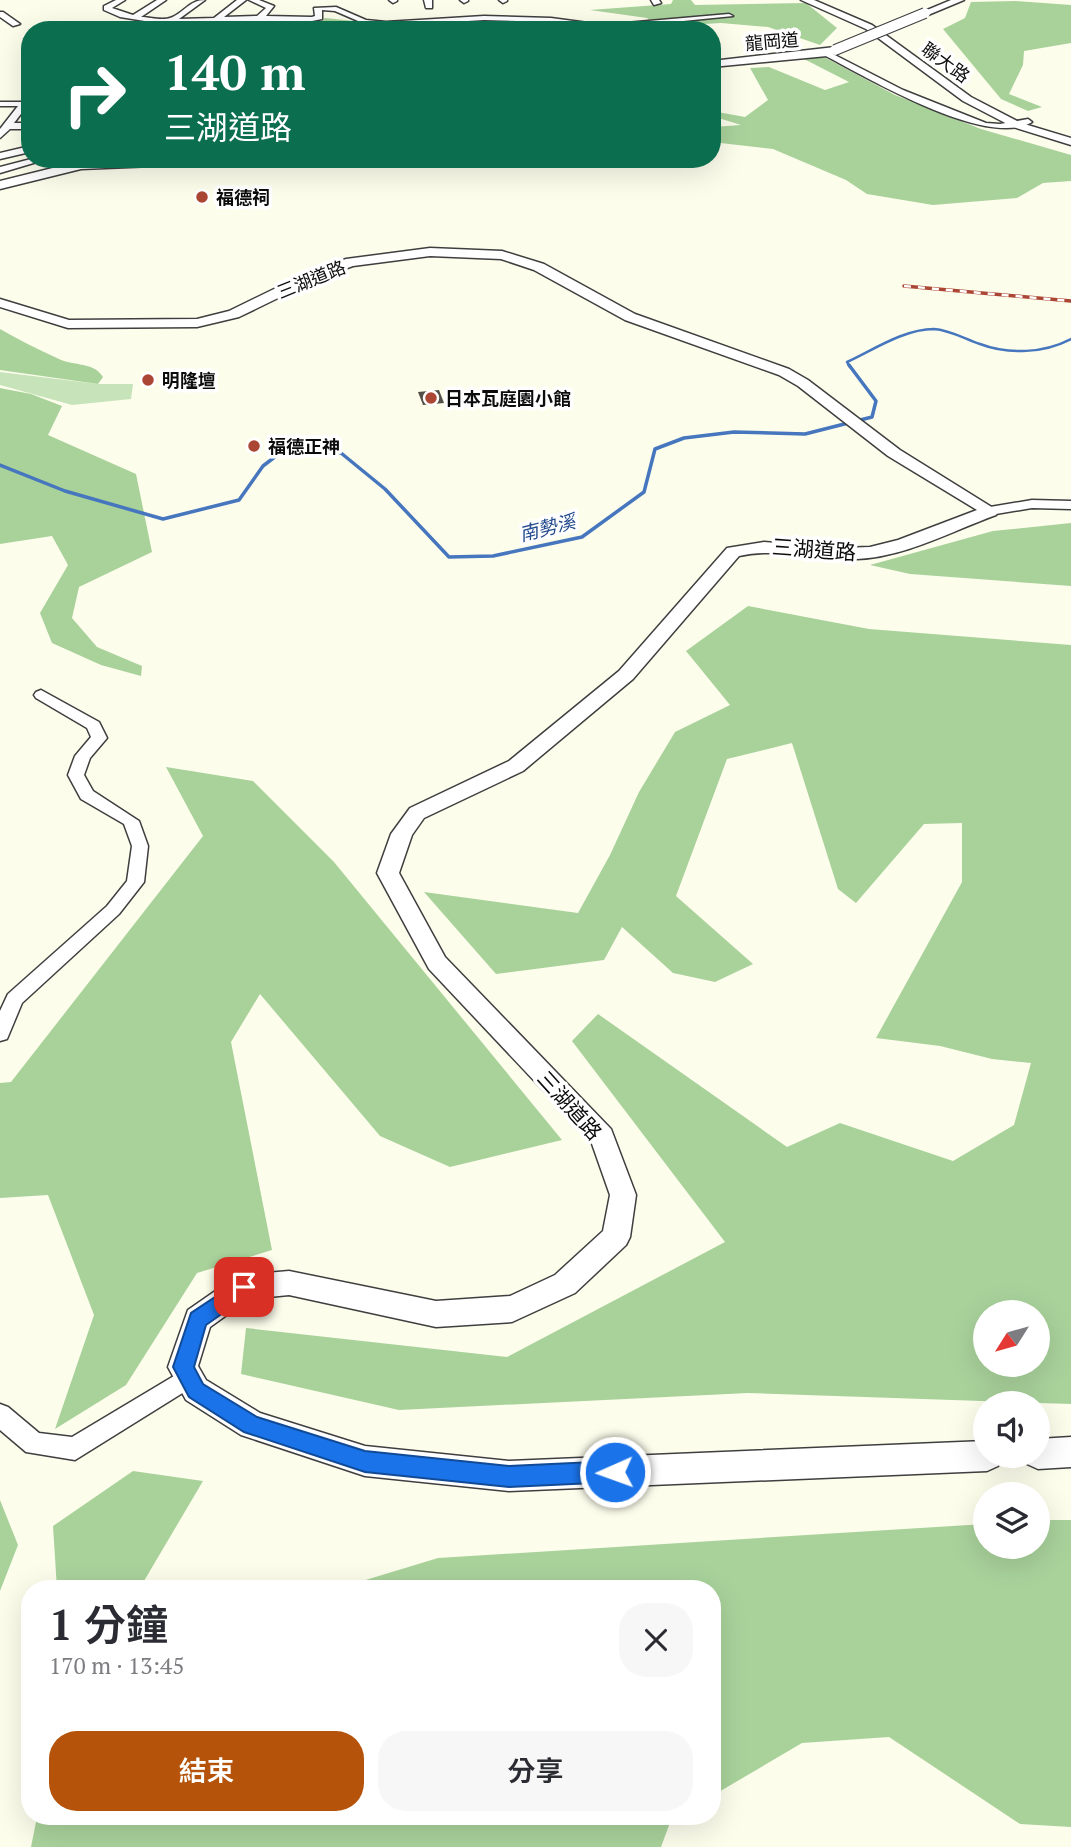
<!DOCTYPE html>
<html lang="zh-TW">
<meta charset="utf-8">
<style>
:root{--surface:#fff;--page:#f7f7f7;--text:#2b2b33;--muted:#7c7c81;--accent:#b45309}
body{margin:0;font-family:"PT Serif","Noto Sans TC",serif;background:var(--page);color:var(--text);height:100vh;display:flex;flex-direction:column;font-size:26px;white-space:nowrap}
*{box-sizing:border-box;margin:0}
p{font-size:23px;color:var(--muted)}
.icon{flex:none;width:38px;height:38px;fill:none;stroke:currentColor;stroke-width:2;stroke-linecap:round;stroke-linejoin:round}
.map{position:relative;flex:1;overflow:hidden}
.drawer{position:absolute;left:21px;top:1580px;width:700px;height:245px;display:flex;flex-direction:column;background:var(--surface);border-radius:28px;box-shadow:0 7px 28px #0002}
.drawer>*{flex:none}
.guide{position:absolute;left:21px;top:21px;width:700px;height:147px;border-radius:28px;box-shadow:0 7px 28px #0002;background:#0b6e4f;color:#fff;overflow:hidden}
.needle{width:46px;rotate:233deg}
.tools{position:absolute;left:973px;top:1300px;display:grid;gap:14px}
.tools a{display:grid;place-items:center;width:77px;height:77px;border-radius:50%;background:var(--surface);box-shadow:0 7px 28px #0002;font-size:35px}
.pin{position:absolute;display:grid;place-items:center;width:60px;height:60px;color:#fff;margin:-30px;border-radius:14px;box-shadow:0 4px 10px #0006}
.me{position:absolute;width:77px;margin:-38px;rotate:268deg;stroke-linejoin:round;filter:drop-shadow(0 0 5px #0008)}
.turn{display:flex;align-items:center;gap:24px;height:147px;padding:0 28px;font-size:32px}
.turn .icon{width:91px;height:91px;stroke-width:2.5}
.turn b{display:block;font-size:49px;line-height:60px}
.round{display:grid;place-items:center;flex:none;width:74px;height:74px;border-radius:28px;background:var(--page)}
.headline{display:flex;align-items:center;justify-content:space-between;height:119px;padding:0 28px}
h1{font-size:42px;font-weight:600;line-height:52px}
.cta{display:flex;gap:14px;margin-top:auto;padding:14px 28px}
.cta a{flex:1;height:80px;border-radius:28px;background:var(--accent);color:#fff;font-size:28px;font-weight:600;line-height:80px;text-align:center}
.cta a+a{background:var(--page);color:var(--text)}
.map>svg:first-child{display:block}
.green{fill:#c7e3ba}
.forest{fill:#a9d29b;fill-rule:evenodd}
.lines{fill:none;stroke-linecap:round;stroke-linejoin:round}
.stream-far1{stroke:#4676bd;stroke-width:2.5}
.stream{stroke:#4676bd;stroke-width:3.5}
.building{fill:#534f49}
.minor-casing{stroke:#3f3f3f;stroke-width:3}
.tertiary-casing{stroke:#3f3f3f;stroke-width:3}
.minor{fill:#fff;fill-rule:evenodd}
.tertiary{fill:#fff;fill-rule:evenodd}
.rail-casing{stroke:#ab4634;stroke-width:3.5}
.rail{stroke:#fff;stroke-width:2.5;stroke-dasharray:7;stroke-linecap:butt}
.tertiary-bridge-casing{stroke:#3f3f3f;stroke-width:12;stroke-linecap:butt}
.tertiary-bridge{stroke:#fff;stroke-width:10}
.route{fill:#1a73e8;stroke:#114b97;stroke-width:2}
.poi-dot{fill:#ab4634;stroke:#fff;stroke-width:2.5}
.labels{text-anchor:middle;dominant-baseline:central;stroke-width:7;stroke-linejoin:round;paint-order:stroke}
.far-street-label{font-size:18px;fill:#0c0c0c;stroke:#fff}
.far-poi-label{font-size:18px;font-weight:bold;fill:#0c0c0c;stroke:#fff;text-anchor:start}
.far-water-label{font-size:19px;font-style:italic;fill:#244b8e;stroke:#fff}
.street-label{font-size:21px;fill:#0c0c0c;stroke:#fff}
</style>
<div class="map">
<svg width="1071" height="1847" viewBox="0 0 1071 1847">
<rect width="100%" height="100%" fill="#fdfdec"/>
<path class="green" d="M0 372 98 384H133L131 399 72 405 0 385Z"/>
<path class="forest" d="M673 0H691L695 5 806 3 837 28 820 45 768 27 721 23 686 25V30H661L647 18 590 10 671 4Z
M1015 1 1071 5V43L1024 51 1023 65 1009 94 1042 107 1028 111 1001 99 943 29 965 18 971 2Z
M325 18 441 30H303V25L319 23Z
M802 58H826L895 95 981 129 1071 155V181L1043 183 1017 198 933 205 867 194 846 180 773 149 712 142V127L741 125 712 116V111L745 117 768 100 750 68 769 67 825 90 849 82Z
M0 329C19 340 39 350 59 359 74 366 94 362 103 377L98 384 0 370Z
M0 388 31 394 62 406 48 435 136 474 152 552 79 587 72 618 97 647 142 666 141 676 101 665 52 643 40 613 68 565 52 536 0 544Z
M1071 523V586L910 574 870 565 993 531Z
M748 606 869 629 1071 645V1404L748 1393 399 1410 241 1374 246 1328 507 1357 725 1242 572 1041 598 1014 787 1147 840 1123 953 1161 1014 1125 1031 1063 992 1059 940 1046 876 1038 962 882V823L924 824 856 903 838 889 792 743 727 759 676 896 753 964 715 982 673 973 622 927 604 960 496 974 424 892 578 913 610 855 639 792 675 732 730 705 686 651ZM985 1312H1038V1365H985Z
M166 767 253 781 334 862 562 1140 450 1167 380 1136 260 994 231 1042 272 1250 197 1273 126 1385 55 1429 94 1315 48 1195 0 1198V1083L11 1082 203 836Z
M133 1471 203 1481 144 1581V1589H57L53 1526Z
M0 1500 18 1545 0 1591Z
M1038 1520H1071V1827L1020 1824 889 1737 802 1743 712 1796V1589H336L438 1558 985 1524V1547H1038Z
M37 1817V1816L677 1817 671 1820 661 1847H31Z"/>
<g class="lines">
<path class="stream-far1" d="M850 367 847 362C873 350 904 329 934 329 950 330 965 339 980 344 1009 355 1044 353 1071 339"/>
<path class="stream" d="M0 465 65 491 163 519 239 500 263 466 293 443 341 453 385 489 449 557 493 556 582 537 644 492 655 449 684 438 734 432 805 434 872 417 876 401 849 365"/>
</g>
<path class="building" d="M439 390 444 403 423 405 418 392Z"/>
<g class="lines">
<defs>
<path id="minor" d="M116 0H125L112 8 133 15 157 0H166L141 17C149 17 162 21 170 18 183 14 189 0 205 0L179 19 214 18 237 0H246L224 17 257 16 266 8 249 0H259L274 6 266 16 312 17 315 16 314 8 336 7 366 20 386 22 484 16 551 18 603 25 729 14 733 16 603 29 551 22 484 20 386 26 365 24 335 11 322 10V19L312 21 157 23 120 17 104 10V6Z
M389 0H397V1L393 3Z
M424 0H432V8H426Z
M460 0H468V1L464 3Z
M499 0H507V1L503 3Z
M651 0H659L661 3 654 5Z
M0 12H3L20 24 13 26 0 17Z
M827 51 903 90 986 123 1000 124 1028 119 1032 122C987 149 868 78 824 55Z
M27 95H30V106H27L14 123H30V129H10L0 138V129L18 106H0V102H22Z
M30 146V152L0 159V153Z
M31 159H47L0 173V167Z
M1032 500 1071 501V509L1032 508 990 515 984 511 990 507Z
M41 690 99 722 107 738 90 758 84 775 93 791 139 821 148 846 144 882 119 914 22 1003 7 1039 0 1041V1011L8 994 107 906 127 881 132 846 124 824 81 799 68 775 75 756 91 737 87 728 36 698 34 695 36 692Z
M189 1367 197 1370 200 1377 197 1384 75 1460 26 1452 0 1430V1404L8 1407 39 1433 72 1437Z"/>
<path id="tertiary" d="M801 0H814L872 25 971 97 1021 123 1071 138V145L1013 127 963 101 866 29Z
M951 0H964L928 15 920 13Z
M835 47 840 50 827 56 712 67V61Z
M145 159H257L251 162 81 169 0 189V181L81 161Z
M430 248 502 251 544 264 635 314 789 369 808 380 900 450 998 511 996 515C952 531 905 557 857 559 817 561 779 547 739 556L633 679 523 771 424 818 412 835 399 873 445 957 611 1129 636 1195 630 1237 626 1245 575 1293 512 1322 436 1327 289 1295 249 1299 210 1327 198 1366 206 1380 260 1413 365 1446 509 1461 985 1441V1456H1002L998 1466 987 1471 509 1491 365 1476 241 1435 186 1400 168 1367 188 1310 234 1278 244 1275 289 1271 436 1301 510 1296 555 1275 603 1231 610 1195 591 1141 429 969 377 873 391 834 410 808 509 761 619 671 727 548 764 542 840 548 870 547 898 540 977 510 888 456 798 386 779 375 625 320 534 270 501 259 430 256 353 266 319 278 239 317 197 327 68 328 0 307V299L69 320 197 319 229 311 309 272 346 259Z
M1071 1437V1467L1038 1469 1027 1464 1024 1456H1038V1439Z"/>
</defs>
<use href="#minor" class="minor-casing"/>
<use href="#tertiary" class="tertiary-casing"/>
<use href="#minor" class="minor"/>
<use href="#tertiary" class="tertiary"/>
<defs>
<path id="rail" d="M904 286 1071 301"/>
</defs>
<use href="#rail" class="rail-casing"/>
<use href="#rail" class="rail"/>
<defs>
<path id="tertiary-bridge" d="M835 50 925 13"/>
</defs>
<use href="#tertiary-bridge" class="tertiary-bridge-casing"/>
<use href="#tertiary-bridge" class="tertiary-bridge"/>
</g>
<path class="route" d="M244 1278 251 1281 253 1287 251 1293 206 1325 194 1367 203 1384 257 1417 365 1451 509 1466 615 1461 623 1464 626 1472 623 1479 615 1482 509 1487 365 1472 244 1432 189 1397 173 1367 191 1313Z"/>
<g class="poi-dot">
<circle cx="202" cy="197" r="7"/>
<circle cx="148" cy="380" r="7"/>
<circle cx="431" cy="398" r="7"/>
<circle cx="254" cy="446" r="7"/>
</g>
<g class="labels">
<g class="far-street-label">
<text transform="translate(772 41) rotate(-5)">龍岡道</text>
<text transform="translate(946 62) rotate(36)">聯大路</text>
<text transform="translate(311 279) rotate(-22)">三湖道路</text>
</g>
<g class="far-poi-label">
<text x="216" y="197">福德祠</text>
<text x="162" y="380">明隆壇</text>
<text x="445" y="398">日本瓦庭園小館</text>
<text x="268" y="446">福德正神</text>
</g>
<g class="far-water-label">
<text transform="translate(547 527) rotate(-14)">南勢溪</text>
</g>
<g class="street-label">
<text transform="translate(814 549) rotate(4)">三湖道路</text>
<text transform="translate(570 1105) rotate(48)">三湖道路</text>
</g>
</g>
</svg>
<div class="tools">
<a><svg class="needle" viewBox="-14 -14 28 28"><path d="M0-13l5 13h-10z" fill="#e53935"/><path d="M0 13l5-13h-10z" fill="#7c7c81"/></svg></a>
<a><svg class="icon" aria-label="sound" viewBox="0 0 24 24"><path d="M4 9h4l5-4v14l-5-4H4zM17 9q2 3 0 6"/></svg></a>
<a><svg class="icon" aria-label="layers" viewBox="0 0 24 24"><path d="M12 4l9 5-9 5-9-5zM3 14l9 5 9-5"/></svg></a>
</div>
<div class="pin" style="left:244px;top:1287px;background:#d93025"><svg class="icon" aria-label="arrive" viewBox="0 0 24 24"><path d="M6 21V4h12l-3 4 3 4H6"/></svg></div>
<svg class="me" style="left:615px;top:1472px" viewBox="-20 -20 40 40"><circle r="17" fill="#1a73e8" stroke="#fff" stroke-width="3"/><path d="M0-11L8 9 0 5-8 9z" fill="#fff"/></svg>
<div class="guide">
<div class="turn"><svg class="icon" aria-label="right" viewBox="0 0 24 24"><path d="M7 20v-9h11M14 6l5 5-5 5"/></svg><div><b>140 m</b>三湖道路</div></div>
</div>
<section class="drawer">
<div class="headline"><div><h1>1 分鐘</h1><p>170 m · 13:45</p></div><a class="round"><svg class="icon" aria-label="close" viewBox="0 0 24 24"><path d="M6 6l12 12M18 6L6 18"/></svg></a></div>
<div class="cta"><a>結束</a><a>分享</a></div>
</section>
</div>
